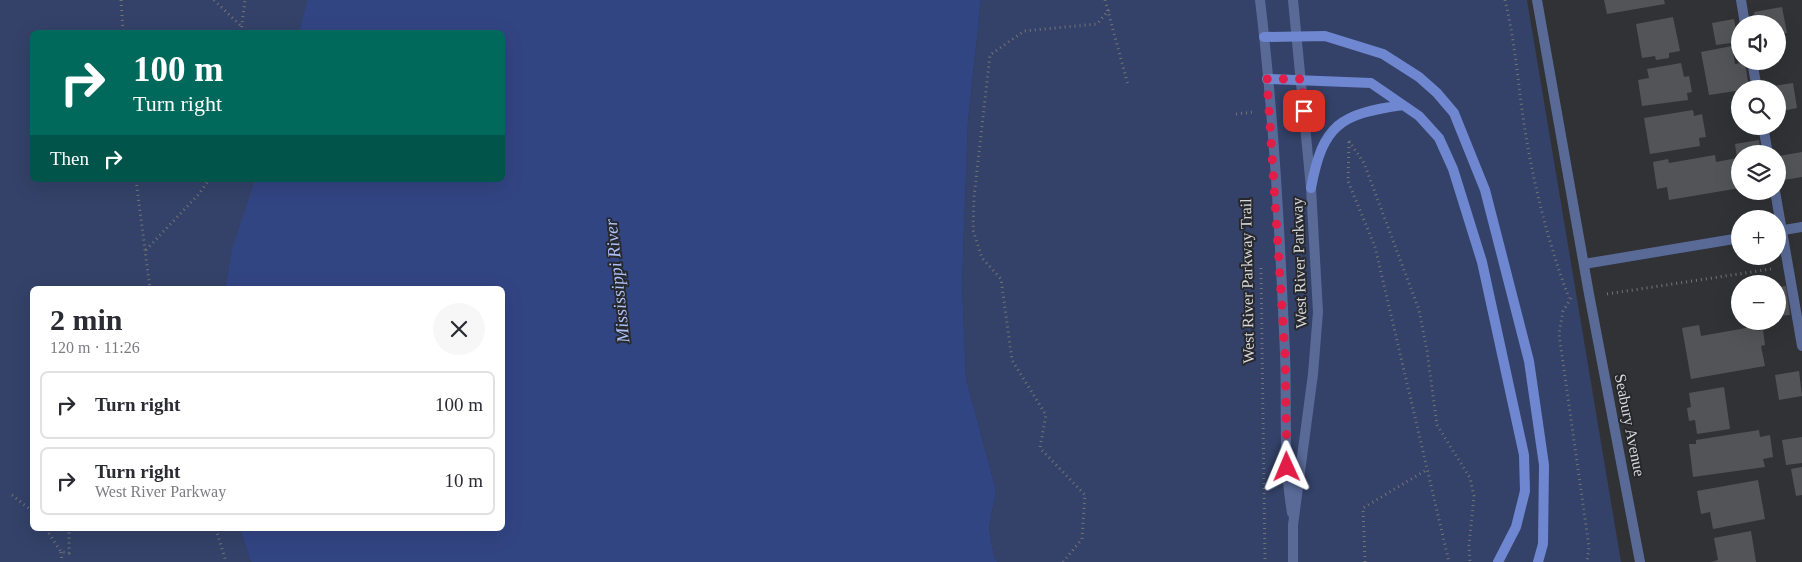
<!DOCTYPE html>
<meta charset="utf-8">
<style>
:root{--surface:#fff;--page:#f7f7f7;--text:#2b2b33;--muted:#7c7c81;--line:#e1e1e2}
body{margin:0;font-family:"Times New Roman",serif;background:var(--page);color:var(--text);height:100vh;display:flex;flex-direction:column;font-size:19px;white-space:nowrap}
*{box-sizing:border-box;margin:0}
p{font-size:16px;color:var(--muted)}
.icon{flex:none;width:28px;height:28px;fill:none;stroke:currentColor;stroke-width:2;stroke-linecap:round;stroke-linejoin:round}
.map{position:relative;flex:1;overflow:hidden}
.panel{position:absolute;left:30px;top:286px;width:475px;height:245px;display:flex;flex-direction:column;background:var(--surface);border-radius:8px;box-shadow:0 5px 20px #0002}
.panel>*{flex:none}
.top-card{position:absolute;left:30px;top:30px;width:475px;height:152px;border-radius:8px;box-shadow:0 5px 20px #0002;background:#00695c;color:#fff;overflow:hidden}
.controls{position:absolute;left:1731px;top:15px;display:grid;gap:10px}
.controls a{display:grid;place-items:center;width:55px;height:55px;border-radius:50%;background:var(--surface);box-shadow:0 5px 20px #0002;font-size:25px}
.pin{position:absolute;display:grid;place-items:center;width:42px;height:42px;color:#fff;margin:-21px;border-radius:10px;box-shadow:0 2px 8px #0006}
.me{position:absolute;width:55px;margin:-28px;rotate:359deg;stroke-linejoin:round;filter:drop-shadow(0 0 4px #0008)}
.turn{display:flex;align-items:center;gap:18px;height:105px;padding:0 20px;font-size:22px}
.turn .icon{width:65px;height:65px;stroke-width:2.5}
.turn b{display:block;font-size:35px;line-height:42px}
.then{display:flex;align-items:center;height:48px;padding:0 20px;background:#0003;gap:10px;font-size:19px}
.round{display:grid;place-items:center;flex:none;width:52px;height:52px;border-radius:26px;background:var(--page)}
.head{display:flex;align-items:center;justify-content:space-between;height:85px;padding:0 20px}
h1{font-size:30px;font-weight:600;line-height:38px}
ul{padding:0;list-style:none}
li{display:flex;align-items:center;gap:15px;height:68px;margin:0 10px 8px;padding:0 10px;border:2px solid var(--line);border-radius:8px}
li div{flex:1}
li b{display:block;font-size:19px}
li em{font-style:normal}
.map>svg:first-child{display:block}
.green{fill:#344269}
.water{fill:#324583}
.building{fill:#535458}
.lines{fill:none;stroke-linecap:round;stroke-linejoin:round}
.path{stroke:#737477;stroke-width:3;stroke-dasharray:1 4;stroke-linecap:butt}
.lane{stroke:#596a97;stroke-width:10}
.street{stroke:#596a97;stroke-width:10}
.secondary{stroke:#6e87d0;stroke-width:10}
.route{stroke:#e11d48;stroke-width:9;stroke-dasharray:0 16.2}
.labels{text-anchor:middle;dominant-baseline:central;stroke-width:4;stroke-linejoin:round;paint-order:stroke}
.street-label{font-size:16px;fill:#d7d8da;stroke:#27282c}
.water-label{font-size:18px;font-style:italic;fill:#adc2f9;stroke:#27282c}
</style>
<div class="map">
<svg width="1802" height="562" viewBox="0 0 1802 562">
<rect width="100%" height="100%" fill="#313236"/>
<path class="green" d="M0 0H333L327 32H32V180H268L231 253 225 289H32V529H240L251 562H0Z
M981 0H1527L1621 562H998L994 557 989 528 996 490 966 378 962 284 968 121Z"/>
<path class="water" d="M308 0H981L968 121 962 284 966 378 996 490 989 528 994 557 998 562H251L240 529H502V289H225L231 253 255 180H502V32H299Z"/>
<path class="building" d="M1604 0H1664L1665 4 1607 14Z
M1782 7 1787 33 1778 34V24H1756L1754 12Z
M1673 17 1680 51 1669 53V58L1656 60 1655 56 1642 58 1636 24Z
M1734 19 1738 42 1716 45 1712 23Z
M1732 46 1735 64 1745 62 1749 89 1709 95 1701 52Z
M1681 63 1684 77 1689 76 1692 92 1687 93 1688 100 1642 106 1638 80 1649 78 1647 69Z
M1793 83 1797 108 1778 112V89L1767 87Z
M1740 91V116H1739L1735 92Z
M1693 110 1694 116 1702 114 1706 137 1699 138 1700 146 1650 154 1644 118Z
M1759 140 1761 154H1740V188L1669 200 1667 187 1657 189 1653 162 1668 159 1669 163 1715 155 1716 162 1737 158 1735 144Z
M1802 152V177L1784 180 1779 156Z
M1786 286 1790 315 1778 316V287Z
M1699 325 1701 336 1757 326 1758 331 1763 330 1765 345 1761 346 1765 366 1691 379 1682 328Z
M1799 371 1802 396 1779 400 1775 375Z
M1724 387 1730 429 1697 434 1695 420 1689 421 1687 408 1691 407 1689 393Z
M1759 430 1760 437 1770 435 1773 457 1763 459 1765 467 1693 477 1689 444H1696V440Z
M1802 437V463L1786 465 1782 440Z
M1802 467V495L1796 496 1791 469Z
M1758 480 1765 519 1713 529 1710 512 1701 514 1697 491Z
M1751 531 1756 562H1711L1718 560 1714 538Z"/>
<g class="lines">
<path class="path" d="M121 0 123 32
M214 0 242 27
M1105 0 1128 85
M1505 0C1515 41 1518 83 1524 124 1533 182 1548 243 1569 298
M241 32 245 0
M1236 114 1254 112
M1349 141 1364 163 1419 310 1427 351 1437 425 1470 478 1474 496 1469 545 1470 562
M1349 142 1348 181 1375 247 1449 562
M136 180 150 289
M146 250 198 195 209 180
M1261 268 1265 562
M1607 294 1771 269
M1571 298 1563 311 1559 334 1589 547 1587 562
M12 495 32 511
M46 529 61 552 69 553V529
M216 529 226 562
M61 552 62 562
M1063 562 1082 539 1085 495 1040 448 1046 415 1012 360 1001 279 982 258 973 230 974 197 990 55 1024 31 1097 24 1109 10
M1365 562 1363 508 1428 469"/>
<path class="lane" d="M1741 0 1745 24
M1752 61 1757 89
M1763 126 1768 154
M1775 191 1802 346"/>
<path class="street" d="M1260 0C1274 117 1280 236 1285 354 1287 407 1283 460 1292 513
M1293 0 1311 188 1318 312 1313 374 1293 525V562
M1537 0 1589 294 1640 562
M1778 231 1802 227
M1584 264 1740 238"/>
<path class="secondary" d="M1264 37 1325 36 1383 54 1419 77 1437 93 1454 113 1485 190 1529 361 1544 465 1543 544 1538 562
M1267 79 1371 83 1419 116 1439 138 1453 169 1482 262 1524 455 1525 491 1516 527 1498 562
M1311 188C1323 124 1340 114 1403 105"/>
</g>
<g class="lines">
<path class="route" d="M1287 467 1285 355 1267 79H1302L1304 111"/>
</g>
<g class="labels">
<g class="street-label">
<text transform="translate(1299 263) rotate(-92)">West River Parkway</text>
<text transform="translate(1247 281) rotate(-91)">West River Parkway Trail</text>
<text transform="translate(1630 425) rotate(79)">Seabury Avenue</text>
</g>
<g class="water-label">
<text transform="translate(617 281) rotate(-96)">Mississippi River</text>
</g>
</g>
</svg>
<div class="controls">
<a><svg class="icon" aria-label="sound" viewBox="0 0 24 24"><path d="M4 9h4l5-4v14l-5-4H4zM17 9q2 3 0 6"/></svg></a>
<a><svg class="icon" aria-label="search" viewBox="0 0 24 24"><circle cx="10" cy="10" r="6"/><path d="M15 15l6 6"/></svg></a>
<a><svg class="icon" aria-label="layers" viewBox="0 0 24 24"><path d="M12 4l9 5-9 5-9-5zM3 14l9 5 9-5"/></svg></a>
<a>+</a>
<a>−</a>
</div>
<div class="pin" style="left:1304px;top:111px;background:#d93025"><svg class="icon" aria-label="arrive" viewBox="0 0 24 24"><path d="M6 21V4h12l-3 4 3 4H6"/></svg></div>
<svg class="me" style="left:1287px;top:467px" viewBox="-20 -20 40 40"><path d="M0-17L14 15 0 8-14 15z" fill="#e11d48" stroke="#fff" stroke-width="4"/></svg>
<div class="top-card">
<div class="turn"><svg class="icon" aria-label="right" viewBox="0 0 24 24"><path d="M7 20v-9h11M14 6l5 5-5 5"/></svg><div><b>100 m</b>Turn right</div></div>
<div class="then">Then<svg class="icon" aria-label="right" viewBox="0 0 24 24"><path d="M7 20v-9h11M14 6l5 5-5 5"/></svg></div>
</div>
<section class="panel">
<div class="head"><div><h1>2 min</h1><p>120 m · 11:26</p></div><a class="round"><svg class="icon" aria-label="close" viewBox="0 0 24 24"><path d="M6 6l12 12M18 6L6 18"/></svg></a></div>
<ul>
<li><svg class="icon" aria-label="right" viewBox="0 0 24 24"><path d="M7 20v-9h11M14 6l5 5-5 5"/></svg><div><b>Turn right</b></div><em>100 m</em></li>
<li><svg class="icon" aria-label="right" viewBox="0 0 24 24"><path d="M7 20v-9h11M14 6l5 5-5 5"/></svg><div><b>Turn right</b><p>West River Parkway</p></div><em>10 m</em></li>
</ul>
</section>
</div>
